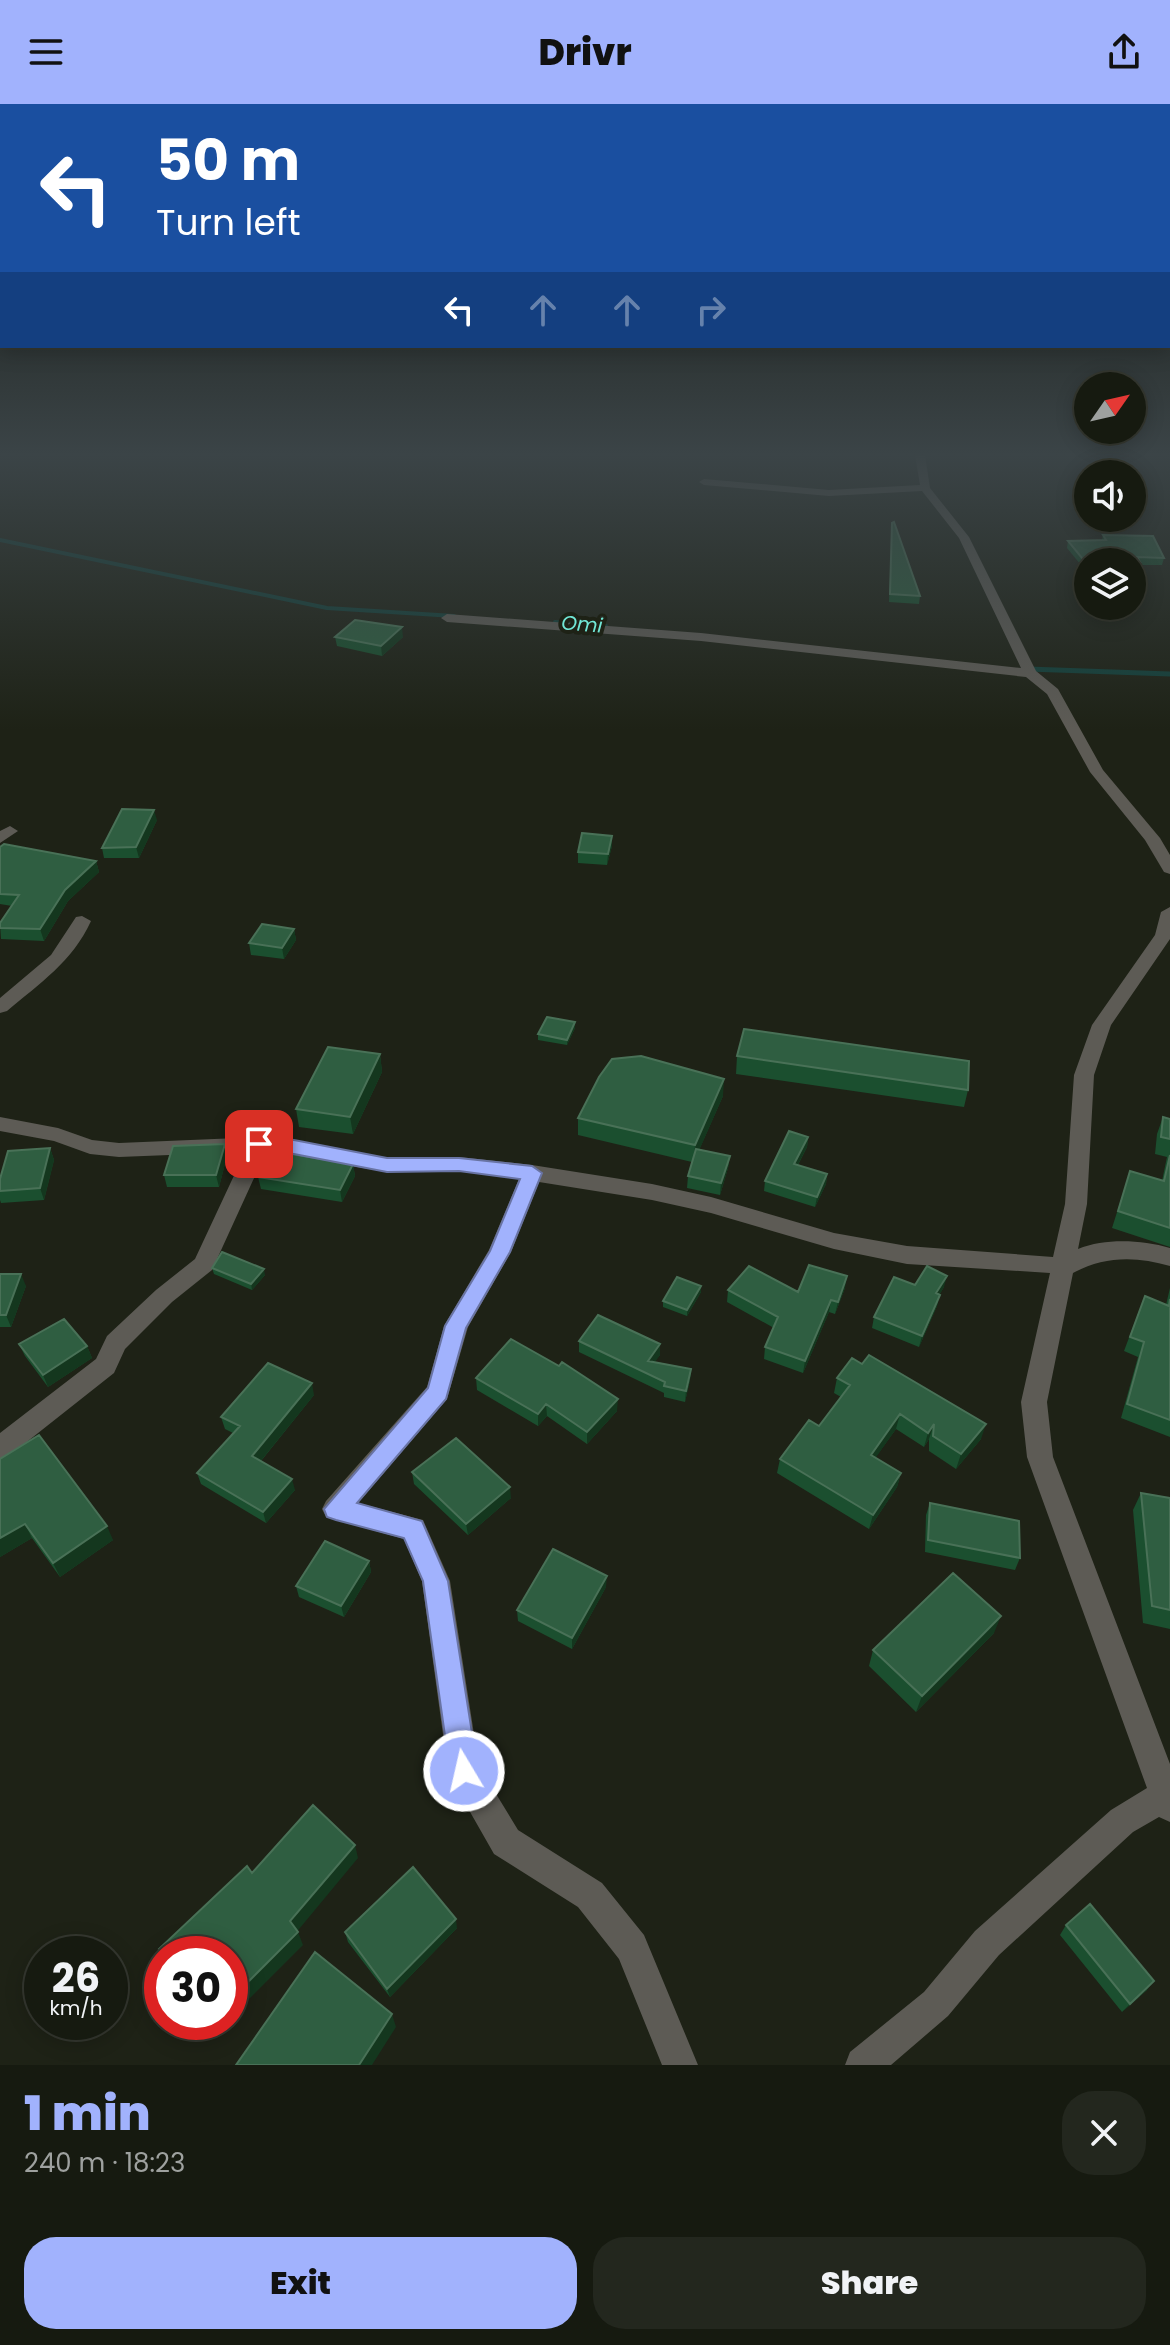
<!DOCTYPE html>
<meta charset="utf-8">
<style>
:root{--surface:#161a10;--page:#23271e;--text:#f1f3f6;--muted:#9ea19f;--line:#353830;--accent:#a1b2fd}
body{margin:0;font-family:Poppins,sans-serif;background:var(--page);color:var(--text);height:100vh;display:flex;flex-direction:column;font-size:30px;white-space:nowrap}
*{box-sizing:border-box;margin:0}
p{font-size:26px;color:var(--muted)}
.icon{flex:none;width:44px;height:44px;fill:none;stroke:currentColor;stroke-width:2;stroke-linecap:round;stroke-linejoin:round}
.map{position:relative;height:1961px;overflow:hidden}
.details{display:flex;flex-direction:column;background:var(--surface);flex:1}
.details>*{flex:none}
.top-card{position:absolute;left:0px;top:0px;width:1170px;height:244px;box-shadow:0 4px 20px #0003,0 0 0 2px var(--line);background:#1a4fa0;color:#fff;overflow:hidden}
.needle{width:52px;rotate:56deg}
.fabs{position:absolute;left:1074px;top:268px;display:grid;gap:16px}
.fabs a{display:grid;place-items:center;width:72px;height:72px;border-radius:50%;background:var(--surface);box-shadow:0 4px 20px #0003,0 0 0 2px var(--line);font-size:40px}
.speed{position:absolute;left:24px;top:1832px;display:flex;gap:16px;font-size:40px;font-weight:700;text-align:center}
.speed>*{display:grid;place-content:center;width:104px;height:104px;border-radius:50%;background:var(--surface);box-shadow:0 4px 20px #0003,0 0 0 2px var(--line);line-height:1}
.speed small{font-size:20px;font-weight:400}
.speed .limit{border:12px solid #d22;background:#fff;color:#111}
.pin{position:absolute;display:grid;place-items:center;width:68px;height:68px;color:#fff;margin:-34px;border-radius:16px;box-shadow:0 4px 12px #0006}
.me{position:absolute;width:88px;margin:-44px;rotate:351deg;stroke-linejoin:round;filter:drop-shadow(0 0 6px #0008)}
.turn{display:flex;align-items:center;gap:28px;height:168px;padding:0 24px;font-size:36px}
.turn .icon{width:104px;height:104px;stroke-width:2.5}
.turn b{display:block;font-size:56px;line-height:68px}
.lanes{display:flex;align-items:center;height:76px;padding:0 24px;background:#0003;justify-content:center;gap:40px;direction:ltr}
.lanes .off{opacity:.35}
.round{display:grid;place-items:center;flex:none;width:84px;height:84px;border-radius:32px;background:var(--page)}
.overview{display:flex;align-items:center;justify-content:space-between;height:136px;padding:0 24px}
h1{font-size:48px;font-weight:800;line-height:60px;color:var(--accent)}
.cta{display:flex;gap:16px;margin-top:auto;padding:16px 24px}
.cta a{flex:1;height:92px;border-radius:32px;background:var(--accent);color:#111;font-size:32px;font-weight:800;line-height:92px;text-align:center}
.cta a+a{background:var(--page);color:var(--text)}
header{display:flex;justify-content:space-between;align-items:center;height:104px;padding:0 24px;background:var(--accent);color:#111;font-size:36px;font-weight:800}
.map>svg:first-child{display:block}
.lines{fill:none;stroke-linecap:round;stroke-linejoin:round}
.stream-far1{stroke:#14403a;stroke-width:4}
.stream{stroke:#14403a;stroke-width:5}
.street{fill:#5d5b55;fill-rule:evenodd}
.wall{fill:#1b4f2f}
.shaded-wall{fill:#14371e}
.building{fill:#2f5e41;stroke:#497157;stroke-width:2}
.route{fill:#a1b2fd;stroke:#6974a4;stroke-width:2}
.labels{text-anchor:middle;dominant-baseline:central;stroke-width:8;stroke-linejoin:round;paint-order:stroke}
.far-water-label{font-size:20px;font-style:italic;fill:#71e7d6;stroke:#1e2216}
</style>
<header><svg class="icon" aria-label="menu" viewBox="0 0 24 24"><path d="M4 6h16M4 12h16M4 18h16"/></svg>Drivr<svg class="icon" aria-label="share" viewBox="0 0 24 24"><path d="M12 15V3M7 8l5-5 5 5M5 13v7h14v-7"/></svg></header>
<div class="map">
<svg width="1170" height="1961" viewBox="0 0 1170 1961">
<rect width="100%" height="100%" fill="#1e2216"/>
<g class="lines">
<path class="stream-far1" d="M0 436 327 504 454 512
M555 518 606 522"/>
<path class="stream" d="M1028 565 1170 570"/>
<path class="street" d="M915 351H925L930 384 969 433 1036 567 1058 585 1103 666 1160 734 1170 751V770L1164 768 1145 736 1090 668 1047 590 1026 573 701 537 447 518 441 514 447 510 701 529 1021 564 959 434 922 387 829 392 704 381 699 378 704 375 829 386 920 381Z
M10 722 18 727 0 739V727Z
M1170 803V835L1111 921 1094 971 1087 1100 1078 1145C1106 1134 1141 1136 1170 1144V1162C1136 1152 1104 1152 1073 1169L1047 1298 1053 1353 1170 1660V1718L1159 1713 1133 1728 999 1851 948 1912 891 1961H845L850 1948 924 1888 975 1827 1111 1706 1147 1684 1027 1353 1021 1298 1050 1169 907 1160 834 1145 711 1109 652 1096 539 1078 511 1148 468 1223 447 1295 358 1399 423 1416 450 1477 479 1662 518 1726 602 1779 644 1831 698 1961H662L619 1855 578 1803 494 1750 453 1678 448 1667 422 1477 404 1435 326 1413 322 1405 326 1397 427 1283 444 1222 489 1146 519 1075 459 1067 387 1068 266 1048 212 1166 172 1198 125 1245 114 1269 9 1352 0 1355V1329L96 1255 107 1232 156 1186 195 1155 245 1048 119 1053 90 1050 54 1037 0 1027V1013L58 1024 92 1036 119 1039 259 1033 294 1036 387 1054 459 1053 532 1061 652 1080 711 1093 834 1129 907 1142 1053 1153 1065 1100 1074 971 1092 921 1155 831 1161 808Z
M82 812 91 817C73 857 39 880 7 907L0 909V894L51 851 76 813Z"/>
</g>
<path class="wall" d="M892 419 920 492 919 500 889 498Z
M1103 431 1164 454 1162 461H1139L1138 465H1132V458H1088V466H1085L1067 444 1068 437 1102 436Z
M335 533H403L382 552 337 542Z
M157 716 139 754H104L102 744Z
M612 732V742L607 761 578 759V748Z
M0 743 96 757 99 768 68 797 44 837 1 835 0 819 12 802 0 800Z
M294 825 296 836 284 855 251 851 249 839Z
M575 918V924L567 941 538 936V930Z
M380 950 382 968 353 1030 299 1023 296 1005Z
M737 952 968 986 964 1003 736 970Z
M723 992 699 1046 730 1052 728 1064 720 1091 687 1084 688 1072 692 1058 578 1031V1014Z
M1163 1013 1170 1015V1143L1112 1124 1130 1067 1162 1077 1167 1053 1155 1050 1157 1030Z
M808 1033 807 1043 798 1061 827 1070 826 1080 815 1103 764 1087 765 1077Z
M225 1040 227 1052 219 1083H167L164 1071Z
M50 1044 54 1056 44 1096 1 1099 0 1096V1075Z
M353 1060 355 1072 342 1098 261 1085 258 1073Z
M212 1164 265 1171 252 1186 214 1170Z
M0 1170 26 1182 11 1223H0Z
M915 1181 944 1183 939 1191 937 1202 919 1243 872 1224 874 1213Z
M701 1182V1188L687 1212 663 1203V1197Z
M845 1184 835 1210 829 1208 803 1269 764 1255 765 1243 774 1224 727 1198 728 1186 798 1188Z
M1170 1184V1333L1121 1314 1138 1253 1124 1247 1139 1207 1166 1201Z
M579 1237 660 1240V1251L654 1258 691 1265 690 1276 685 1298 664 1293V1289L579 1248Z
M19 1240 87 1242 92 1254 48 1283 25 1252Z
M559 1262 617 1307 587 1340 547 1312 538 1322 477 1286 476 1274Z
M837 1274 981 1335 956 1365 929 1347V1335L924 1343 896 1325 875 1354 901 1369 897 1383 869 1425 777 1369 780 1355 819 1322 841 1293 834 1289Z
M314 1291 261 1357 295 1386 266 1419 201 1380 197 1369 233 1329 225 1325 221 1313Z
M0 1355 113 1436 60 1473 32 1434 0 1453Z
M412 1368 511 1394 468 1431 414 1380Z
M1141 1389 1170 1394V1525L1143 1519 1133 1406Z
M930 1399 1020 1454 1015 1466 925 1448 926 1411Z
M369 1457 371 1468 344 1513 299 1493 296 1482Z
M606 1483 572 1545 518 1517 517 1506Z
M994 1529 916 1608 869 1562 873 1546Z
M1066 1821 1147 1886 1122 1908 1060 1831Z
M457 1824 390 1893 348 1838 345 1828Z"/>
<path class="shaded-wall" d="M402 523 403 533 382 552 381 542Z
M154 706 157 716 139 754 136 743Z
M612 732V742L607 761 608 750Z
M96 757 99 768 68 797 44 837 40 825 65 786Z
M294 825 296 836 284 855 282 844Z
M575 918V924L567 941V936Z
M380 950 382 968 353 1030 350 1013Z
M724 975 723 992 694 1058 695 1041Z
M808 1033 807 1043 793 1070 794 1060Z
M225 1040 227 1052 219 1083 216 1071Z
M50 1044 54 1056 44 1096 40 1084Z
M730 1052 728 1064 720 1091 721 1079Z
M353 1060 355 1072 342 1098 340 1086Z
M827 1070 826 1080 815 1103 817 1093Z
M264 1165 265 1171 252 1186 251 1180Z
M21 1170 26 1182 11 1223 6 1211Z
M847 1172 845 1184 835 1210 838 1198Z
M947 1172 944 1183 933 1201 936 1189Z
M701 1182V1188L687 1212V1206Z
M940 1191 937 1202 919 1243 922 1232Z
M831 1196 829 1208 803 1269 805 1257Z
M660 1240V1251L648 1268V1257Z
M87 1242 92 1254 48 1283 43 1271Z
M691 1265 690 1276 685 1298 686 1287Z
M312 1279 314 1291 255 1364 252 1352Z
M618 1295 617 1307 587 1340V1328Z
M546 1300 547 1312 538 1322V1310Z
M900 1310 896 1325 867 1366 871 1351Z
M934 1320 929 1335 924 1343 928 1329Z
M986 1320 981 1335 956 1365 961 1350Z
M901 1369 897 1383 869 1425 873 1411Z
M292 1375 295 1386 266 1419 263 1408Z
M510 1383 511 1394 468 1431 466 1420Z
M25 1420 32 1434 0 1453V1434Z
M107 1422 113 1436 60 1473 53 1459Z
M369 1457 371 1468 344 1513 341 1502Z
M607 1472 606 1483 572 1545V1534Z
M1001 1512 994 1529 916 1608 922 1592Z
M355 1741 358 1754 295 1830 290 1817Z
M456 1815 457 1824 390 1893 387 1885Z
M298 1828 303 1841 230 1914V1896Z
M1154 1877 1147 1886 1122 1908 1130 1900Z
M392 1910 396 1923 372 1961H359Z
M210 1918H226L216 1928Z"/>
<path class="building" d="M894 418 920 492 890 490 892 419Z
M1103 431 1153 432 1164 454 1137 453 1140 458 1086 459 1068 437 1106 436Z
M355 516 402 523 381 542 335 533Z
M122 705 154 706 136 743 102 744Z
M582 729 612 732 608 750 578 748Z
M4 740 96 757 65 786 40 825 0 824V819L19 791 0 790V743Z
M262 820 294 825 282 844 249 839Z
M547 913 575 918 567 936 538 930Z
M744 925 969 957 968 986 737 952Z
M328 943 380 950 350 1013 296 1005Z
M641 952 724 975 695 1041 578 1014 599 973 612 955Z
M1163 1013 1170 1015V1035L1161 1033Z
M789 1027 808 1033 794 1060 827 1070 817 1093 765 1077Z
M225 1040 216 1071H164L173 1042Z
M50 1044 40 1084 0 1087V1075L8 1047Z
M696 1045 730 1052 721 1079 688 1072Z
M272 1047 353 1060 340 1086 258 1073Z
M1170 1051V1124L1118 1107 1130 1067 1164 1077Z
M222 1148 264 1165 251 1180 212 1164Z
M809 1161 847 1172 838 1198 831 1196 805 1257 765 1243 778 1213 728 1186 749 1162 798 1188Z
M927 1162 947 1172 936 1189 940 1191 922 1232 874 1213 894 1173 915 1181Z
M0 1170H21L6 1211H0Z
M677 1173 701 1182 687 1206 663 1197Z
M1145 1192 1169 1202 1170 1195V1316L1127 1300 1144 1238 1130 1233Z
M598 1211 660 1240 648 1257 691 1265 686 1287 664 1282 665 1278 579 1237Z
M64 1215 87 1242 43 1271 19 1240Z
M511 1235 559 1262 562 1258 618 1295 587 1328 546 1300 538 1310 476 1274Z
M869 1251 986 1320 961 1350 933 1332 934 1320 928 1329 900 1310 871 1351 901 1369 873 1411 780 1355 809 1316 819 1322 850 1281 837 1274 852 1254 862 1260Z
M268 1259 312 1279 252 1352 292 1375 263 1408 197 1369 240 1322 221 1313Z
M39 1331 107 1422 53 1459 25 1420 0 1434V1355Z
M456 1334 510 1383 466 1420 412 1368Z
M1141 1389 1170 1394V1506L1152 1502Z
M930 1399 1019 1417 1020 1454 928 1436Z
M325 1437 369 1457 341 1502 296 1482Z
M553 1445 607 1472 572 1534 517 1506Z
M953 1469 1001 1512 922 1592 873 1546Z
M313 1701 355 1741 290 1817 298 1828 230 1896V1850H163L159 1845 247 1762 252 1769Z
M413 1763 456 1815 387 1885 345 1828Z
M1090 1800 1154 1877 1130 1900 1066 1821Z
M315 1848 392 1910 359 1961H236Z"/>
<linearGradient id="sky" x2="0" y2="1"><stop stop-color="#10130c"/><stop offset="0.56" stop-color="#3b4447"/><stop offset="1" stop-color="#3b4447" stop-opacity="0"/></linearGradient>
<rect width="1170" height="626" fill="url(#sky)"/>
<path class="route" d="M259 1034 294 1036 387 1054H459L532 1062 542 1069 510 1148 466 1224 446 1295 357 1399 422 1417 448 1477 478 1667 474 1678 464 1682 454 1678 450 1667 423 1477 404 1434 336 1416 327 1413 324 1405 428 1284 445 1222 490 1147 520 1075 459 1067 387 1068 294 1050 252 1045 249 1040Z"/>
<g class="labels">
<g class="far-water-label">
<text transform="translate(582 520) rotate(5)">Omi</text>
</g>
</g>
</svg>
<div class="fabs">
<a><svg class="needle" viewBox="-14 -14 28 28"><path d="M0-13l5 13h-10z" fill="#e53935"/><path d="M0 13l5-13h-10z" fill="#9ea19f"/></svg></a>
<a><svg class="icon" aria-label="sound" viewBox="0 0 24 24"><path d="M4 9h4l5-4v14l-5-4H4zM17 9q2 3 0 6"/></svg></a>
<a><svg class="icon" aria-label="layers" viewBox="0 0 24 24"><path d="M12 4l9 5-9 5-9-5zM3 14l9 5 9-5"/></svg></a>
</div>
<div class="speed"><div>26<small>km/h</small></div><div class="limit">30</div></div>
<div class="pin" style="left:259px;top:1040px;background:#d93025"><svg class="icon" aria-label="arrive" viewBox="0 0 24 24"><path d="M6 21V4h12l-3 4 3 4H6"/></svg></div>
<svg class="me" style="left:464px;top:1667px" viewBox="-20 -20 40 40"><circle r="17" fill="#a1b2fd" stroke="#fff" stroke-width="3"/><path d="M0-11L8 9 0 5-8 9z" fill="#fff"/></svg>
<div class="top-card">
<div class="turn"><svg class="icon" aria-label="left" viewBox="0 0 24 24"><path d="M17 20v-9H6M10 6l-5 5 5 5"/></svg><div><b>50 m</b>Turn left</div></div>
<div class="lanes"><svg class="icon" aria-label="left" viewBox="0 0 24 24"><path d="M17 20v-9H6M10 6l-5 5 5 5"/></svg><svg class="icon off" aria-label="ahead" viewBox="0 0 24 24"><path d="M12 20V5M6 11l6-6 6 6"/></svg><svg class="icon off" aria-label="ahead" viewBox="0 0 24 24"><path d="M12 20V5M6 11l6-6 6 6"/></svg><svg class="icon off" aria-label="right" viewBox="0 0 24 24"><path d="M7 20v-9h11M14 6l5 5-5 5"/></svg></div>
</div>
</div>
<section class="details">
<div class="overview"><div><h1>1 min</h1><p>240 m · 18:23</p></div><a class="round"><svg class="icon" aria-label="close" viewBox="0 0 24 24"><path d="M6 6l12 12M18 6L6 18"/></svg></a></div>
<div class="cta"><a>Exit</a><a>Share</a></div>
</section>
